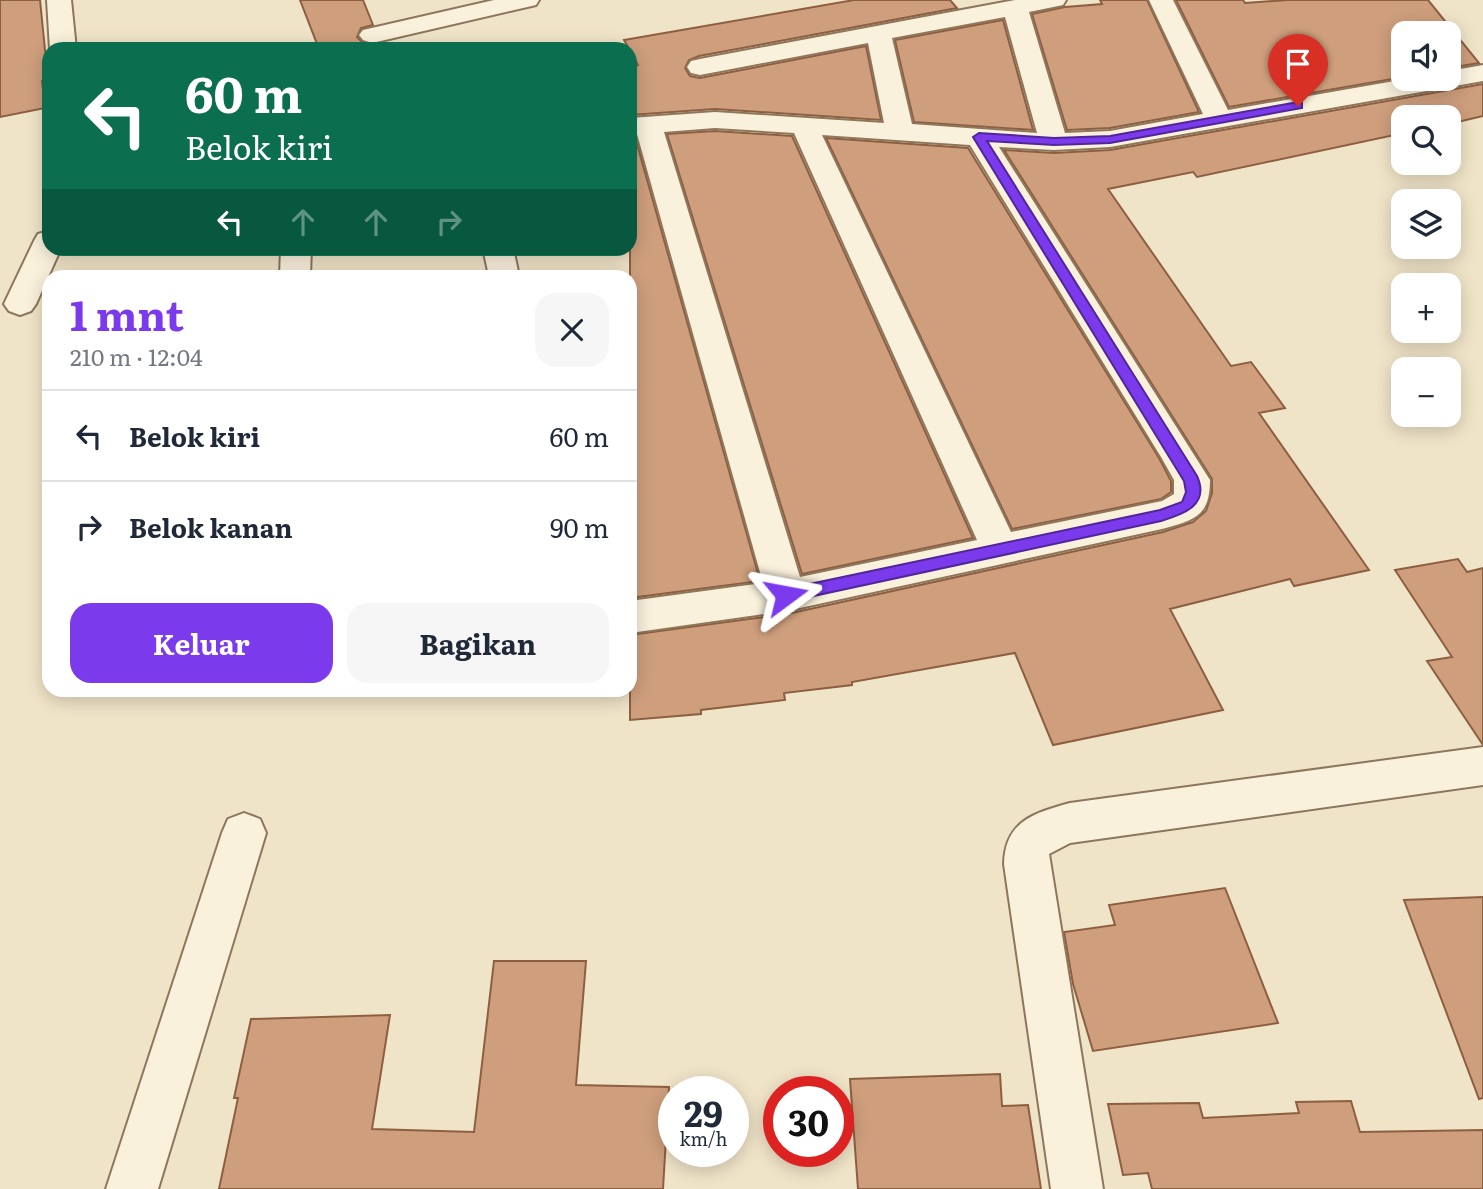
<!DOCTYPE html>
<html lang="id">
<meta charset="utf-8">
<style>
:root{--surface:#fff;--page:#f6f6f7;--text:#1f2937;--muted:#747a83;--line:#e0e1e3;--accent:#7c3aed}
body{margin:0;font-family:Literata,serif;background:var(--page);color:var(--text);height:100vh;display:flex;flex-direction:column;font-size:26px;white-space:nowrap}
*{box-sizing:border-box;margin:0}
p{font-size:23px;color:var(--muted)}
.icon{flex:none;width:38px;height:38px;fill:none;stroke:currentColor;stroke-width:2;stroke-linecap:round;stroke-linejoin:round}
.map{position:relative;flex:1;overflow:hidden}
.sheet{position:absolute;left:42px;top:270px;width:595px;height:427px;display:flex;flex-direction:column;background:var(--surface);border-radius:21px;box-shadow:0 4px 18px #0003}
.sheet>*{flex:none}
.hud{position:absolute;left:42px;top:42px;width:595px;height:214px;border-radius:21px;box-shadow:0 4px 18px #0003;background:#0b6e4f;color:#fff;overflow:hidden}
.fabs{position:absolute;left:1391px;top:21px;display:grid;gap:14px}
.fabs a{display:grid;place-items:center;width:70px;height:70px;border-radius:14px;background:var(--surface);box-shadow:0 4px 18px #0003;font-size:35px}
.speed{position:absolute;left:658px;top:1076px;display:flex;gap:14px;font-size:35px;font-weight:700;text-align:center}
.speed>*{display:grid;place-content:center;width:91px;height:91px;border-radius:50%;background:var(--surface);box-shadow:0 4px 18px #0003;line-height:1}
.speed small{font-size:18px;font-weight:400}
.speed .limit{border:10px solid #d22;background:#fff;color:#111}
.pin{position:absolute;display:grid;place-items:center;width:60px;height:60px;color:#fff;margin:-72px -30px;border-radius:50% 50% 50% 0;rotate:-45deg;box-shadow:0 0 7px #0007}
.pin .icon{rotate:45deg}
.me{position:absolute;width:77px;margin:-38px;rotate:77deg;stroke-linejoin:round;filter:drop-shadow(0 0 5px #0008)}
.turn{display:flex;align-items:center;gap:24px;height:147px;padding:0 28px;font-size:32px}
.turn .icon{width:91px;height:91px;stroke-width:2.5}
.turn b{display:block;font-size:49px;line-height:60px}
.lanes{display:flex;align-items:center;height:66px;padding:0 28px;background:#0003;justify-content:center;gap:35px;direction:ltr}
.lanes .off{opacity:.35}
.round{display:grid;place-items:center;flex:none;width:74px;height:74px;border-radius:21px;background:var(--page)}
.overview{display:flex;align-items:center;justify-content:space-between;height:119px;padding:0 28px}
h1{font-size:42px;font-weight:700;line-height:52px;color:var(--accent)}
.action{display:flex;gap:14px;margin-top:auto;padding:14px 28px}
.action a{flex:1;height:80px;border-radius:21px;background:var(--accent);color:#fff;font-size:28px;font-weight:700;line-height:80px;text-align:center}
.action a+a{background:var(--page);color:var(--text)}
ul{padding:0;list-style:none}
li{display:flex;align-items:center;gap:21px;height:91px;padding:0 28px;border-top:2px solid var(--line)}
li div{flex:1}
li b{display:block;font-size:26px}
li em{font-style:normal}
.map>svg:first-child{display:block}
.building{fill:#cf9f7d;stroke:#8d5f41;stroke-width:2}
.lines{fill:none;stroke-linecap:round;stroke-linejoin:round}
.street-casing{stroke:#8d765c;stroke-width:4}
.street{fill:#faf1dc;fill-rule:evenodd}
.route{fill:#7c3aed;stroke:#51269a;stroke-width:2}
</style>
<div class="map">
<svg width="1483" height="1189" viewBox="0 0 1483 1189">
<rect width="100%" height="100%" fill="#f0e4c8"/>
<path class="building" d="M0 0H40L48 80 42 81 45 108 0 117Z
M300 0H363L373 25 361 28 357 37 362 42 371 45 380 44 383 49H319Z
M854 0H950L957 8 699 56 689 60 685 68 690 76 700 78 866 46 881 120 715 109 630 115V67L638 65 624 40Z
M1100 0H1147L1199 112 1110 128 1067 130 1032 14 1065 7 1102 4Z
M1176 0H1243L1245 3 1288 0H1428L1479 63 1449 68V33H1404V77L1229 107Z
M1003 20 1033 130 914 122 895 40Z
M1483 84V116L1449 124V117H1404V133L1197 177 1193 172 1108 189 1231 366 1251 362 1285 408 1259 413 1369 570 1294 586 1290 579 1170 609 1223 710 1053 745 1015 653 852 682V685L784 693 785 700 701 710V714L630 720V635L787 614 1163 532 1193 522 1206 511 1212 493V479L1004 150 1054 153 1110 150Z
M715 131 792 136 973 538 802 574 667 134Z
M630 137H635L760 581 630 598Z
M826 138 968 148 1159 458 1171 481V492L1161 499 1012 529Z
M1458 559 1467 572 1483 568V745L1427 661 1452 657 1395 570Z
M1225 888 1278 1023 1093 1051 1073 984 1064 932 1115 925 1109 905Z
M1483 897V1098L1479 1099 1404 900Z
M494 961H586L576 1085 669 1087 663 1189H219L238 1098H234L251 1019 390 1015 372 1129 474 1132Z
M1000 1074 1002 1106 1028 1105 1041 1189H858L850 1079Z
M1351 1101 1360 1132 1483 1130V1189H1152L1148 1173 1123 1175 1108 1104 1199 1103 1203 1118 1299 1113 1296 1102Z"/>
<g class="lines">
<defs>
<path id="street" d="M47 0H71L76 49H50Z
M494 0H539L536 5 372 43 363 40 359 35 363 30Z
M1015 0H1066L1063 5 1029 12 1065 133 1110 131 1203 114 1149 0H1173L1228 110 1406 79H1449V71L1483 65V81L1110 147 1054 150 999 147 1210 480C1210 517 1194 520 1162 529L786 611 630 633V601L763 583 637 134H630V118L715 112 884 123 868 43 700 75 691 73 687 67 691 61 700 59ZM1005 17 1037 133 912 124 892 38ZM715 128 794 133 977 540 800 577 664 132ZM822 135 970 145 1161 457 1174 480V494L1162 501 1011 532Z
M49 231V248H61L36 304 31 311 20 315 9 311 4 304 34 241 38 234Z
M281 248H311L310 276H280Z
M483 248H513L519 276H489Z
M1483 747V785L1070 843 1049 854 1103 1189H1051L1004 864C1005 821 1034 813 1070 803Z
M244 813 260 819 266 833 158 1189H106L222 833 228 819Z"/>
</defs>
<use href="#street" class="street-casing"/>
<use href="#street" class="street"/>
</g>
<path class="route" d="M1298 102 1302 103V108L1110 143 1054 145 987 141 1197 476C1210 505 1184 514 1161 521L786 602 781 600 778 595 786 589 1160 510 1182 502 1186 492 1184 481 973 137 979 133 1054 138 1110 136Z"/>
</svg>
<div class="fabs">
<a><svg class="icon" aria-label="sound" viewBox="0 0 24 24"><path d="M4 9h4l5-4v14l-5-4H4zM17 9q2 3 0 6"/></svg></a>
<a><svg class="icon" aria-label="search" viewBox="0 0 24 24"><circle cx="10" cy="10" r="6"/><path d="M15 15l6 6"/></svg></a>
<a><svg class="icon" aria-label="layers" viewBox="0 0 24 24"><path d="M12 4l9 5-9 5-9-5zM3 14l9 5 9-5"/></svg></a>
<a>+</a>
<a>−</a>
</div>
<div class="speed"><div>29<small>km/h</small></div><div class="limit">30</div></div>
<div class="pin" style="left:1298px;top:106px;background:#d93025"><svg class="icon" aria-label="arrive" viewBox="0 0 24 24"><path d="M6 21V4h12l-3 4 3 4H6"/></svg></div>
<svg class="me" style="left:786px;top:595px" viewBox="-20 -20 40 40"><path d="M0-17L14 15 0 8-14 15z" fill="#7c3aed" stroke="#fff" stroke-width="4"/></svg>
<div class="hud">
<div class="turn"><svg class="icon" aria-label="left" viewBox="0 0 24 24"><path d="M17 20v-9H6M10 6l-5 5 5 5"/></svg><div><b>60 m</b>Belok kiri</div></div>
<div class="lanes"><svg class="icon" aria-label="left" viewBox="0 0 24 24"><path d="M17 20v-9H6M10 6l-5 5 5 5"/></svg><svg class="icon off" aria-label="ahead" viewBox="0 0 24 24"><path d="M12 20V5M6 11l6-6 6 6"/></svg><svg class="icon off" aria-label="ahead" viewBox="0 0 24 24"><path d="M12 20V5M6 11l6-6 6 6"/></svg><svg class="icon off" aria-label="right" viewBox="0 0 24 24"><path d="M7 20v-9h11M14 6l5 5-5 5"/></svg></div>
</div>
<section class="sheet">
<div class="overview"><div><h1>1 mnt</h1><p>210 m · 12:04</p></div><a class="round"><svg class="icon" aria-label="close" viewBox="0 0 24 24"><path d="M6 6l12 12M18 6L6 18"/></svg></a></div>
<ul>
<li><svg class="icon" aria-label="left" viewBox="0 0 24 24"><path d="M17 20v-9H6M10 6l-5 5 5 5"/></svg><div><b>Belok kiri</b></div><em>60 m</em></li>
<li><svg class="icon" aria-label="right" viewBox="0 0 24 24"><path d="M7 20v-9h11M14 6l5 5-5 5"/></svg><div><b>Belok kanan</b></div><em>90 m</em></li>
</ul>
<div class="action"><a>Keluar</a><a>Bagikan</a></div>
</section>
</div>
